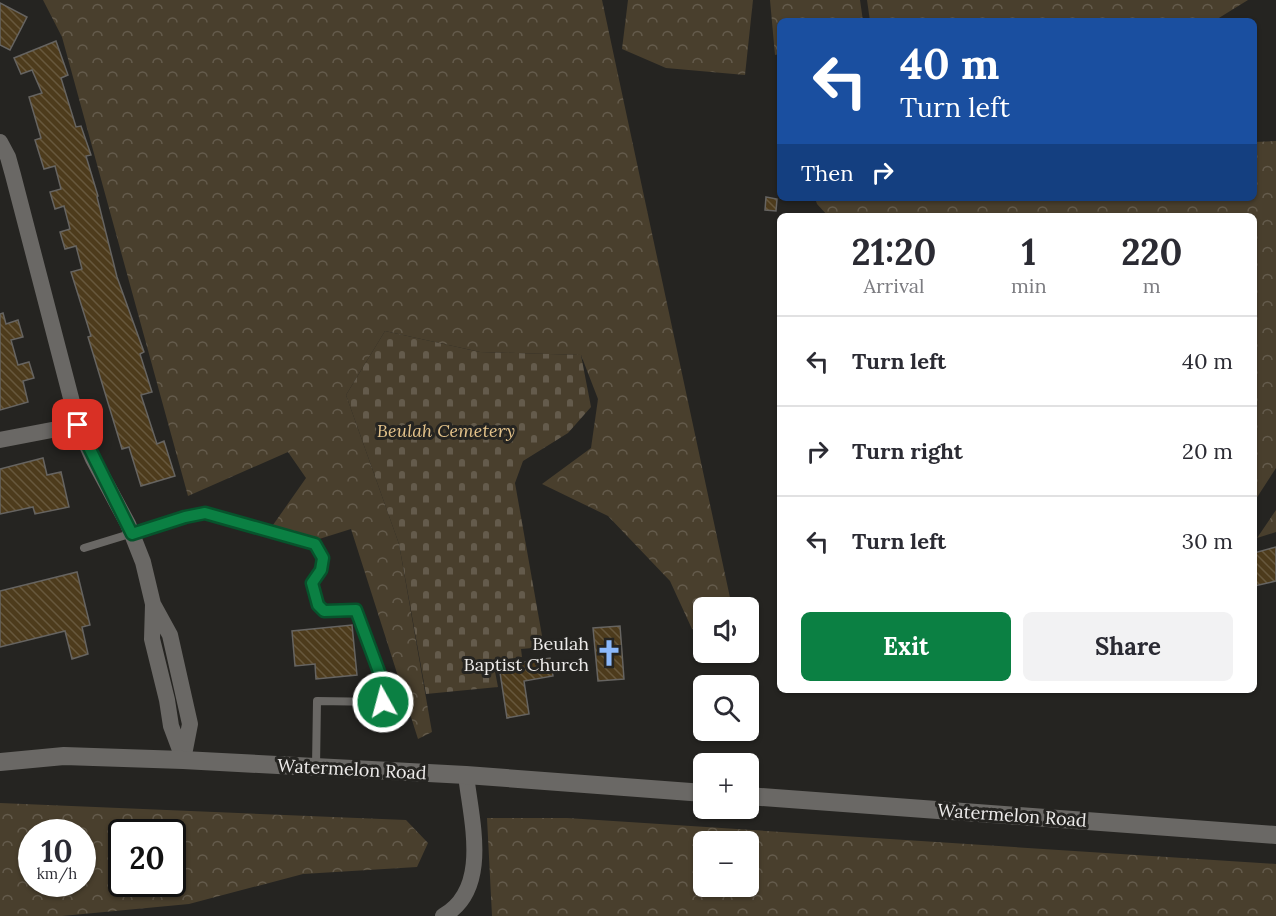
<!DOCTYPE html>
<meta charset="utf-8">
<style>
:root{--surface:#fff;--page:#f2f2f3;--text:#2b2b33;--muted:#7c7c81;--line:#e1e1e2;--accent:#0b8043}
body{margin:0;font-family:Lora,serif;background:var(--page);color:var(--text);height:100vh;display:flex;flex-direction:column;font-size:22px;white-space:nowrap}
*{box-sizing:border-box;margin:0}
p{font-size:20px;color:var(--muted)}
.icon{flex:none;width:33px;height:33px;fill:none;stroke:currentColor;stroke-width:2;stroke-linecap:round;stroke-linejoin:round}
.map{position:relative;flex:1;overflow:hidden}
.side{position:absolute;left:777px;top:213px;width:480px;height:480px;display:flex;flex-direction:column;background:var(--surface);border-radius:9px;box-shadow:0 2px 4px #0004}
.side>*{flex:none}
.banner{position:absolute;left:777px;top:18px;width:480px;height:183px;border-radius:9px;box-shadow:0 2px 4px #0004;background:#1a4fa0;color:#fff;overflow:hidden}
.fabs{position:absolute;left:693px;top:597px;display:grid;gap:12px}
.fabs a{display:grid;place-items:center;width:66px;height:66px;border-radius:9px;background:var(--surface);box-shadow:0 2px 4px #0004;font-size:30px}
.speed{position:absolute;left:18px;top:819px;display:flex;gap:12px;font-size:30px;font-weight:700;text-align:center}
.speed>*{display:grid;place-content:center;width:78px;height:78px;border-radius:50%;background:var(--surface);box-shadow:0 2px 4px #0004;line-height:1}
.speed small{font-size:15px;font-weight:400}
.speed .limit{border:3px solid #111;border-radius:9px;background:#fff;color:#111}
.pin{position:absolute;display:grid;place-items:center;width:51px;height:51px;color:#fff;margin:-26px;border-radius:12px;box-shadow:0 3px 9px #0006}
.me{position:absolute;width:66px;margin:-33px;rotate:353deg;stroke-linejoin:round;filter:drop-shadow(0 0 4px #0008)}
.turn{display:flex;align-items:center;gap:21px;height:126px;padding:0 24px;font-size:27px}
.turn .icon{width:78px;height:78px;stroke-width:2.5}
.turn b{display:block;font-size:42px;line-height:51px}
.then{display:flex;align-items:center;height:57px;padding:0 24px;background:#0003;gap:12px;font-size:22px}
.eta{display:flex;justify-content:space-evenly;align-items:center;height:102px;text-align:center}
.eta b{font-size:36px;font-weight:800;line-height:42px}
.action{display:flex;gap:12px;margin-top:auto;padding:12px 24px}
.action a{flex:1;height:69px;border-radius:9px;background:var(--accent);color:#fff;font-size:24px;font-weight:800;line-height:69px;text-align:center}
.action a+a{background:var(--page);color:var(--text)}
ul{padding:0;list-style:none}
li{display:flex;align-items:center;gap:18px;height:90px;padding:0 24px;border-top:2px solid var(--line)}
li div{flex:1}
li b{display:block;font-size:22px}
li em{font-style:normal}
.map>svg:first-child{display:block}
.forest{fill:url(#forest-crowns);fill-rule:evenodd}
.cemetery{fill:url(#cemetery-stones)}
.building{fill:url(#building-back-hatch);stroke:#666461;stroke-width:1.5}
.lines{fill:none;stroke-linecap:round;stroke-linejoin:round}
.lane{stroke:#6a6865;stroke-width:8}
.street{stroke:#6a6865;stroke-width:16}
.secondary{stroke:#6a6865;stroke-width:18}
.route-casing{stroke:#07532c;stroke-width:15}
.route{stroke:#0b8043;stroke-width:10}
.labels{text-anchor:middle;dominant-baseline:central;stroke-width:6;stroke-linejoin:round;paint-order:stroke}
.park-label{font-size:18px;font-style:italic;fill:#e3c28a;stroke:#252421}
.poi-label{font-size:18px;fill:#edebea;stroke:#252421;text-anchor:end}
.street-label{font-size:18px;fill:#edebea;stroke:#252421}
</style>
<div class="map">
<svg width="1276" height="916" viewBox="0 0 1276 916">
<defs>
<pattern id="forest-crowns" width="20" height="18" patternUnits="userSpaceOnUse" patternTransform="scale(1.5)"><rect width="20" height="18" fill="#493f2d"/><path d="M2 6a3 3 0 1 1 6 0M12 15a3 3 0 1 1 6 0" fill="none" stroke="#645b4c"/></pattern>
<pattern id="cemetery-stones" width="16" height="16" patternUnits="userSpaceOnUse" patternTransform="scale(1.5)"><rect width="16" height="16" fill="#493f2d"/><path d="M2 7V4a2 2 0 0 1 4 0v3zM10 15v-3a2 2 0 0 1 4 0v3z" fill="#645b4c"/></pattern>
<pattern id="building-back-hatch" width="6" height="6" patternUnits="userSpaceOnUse" patternTransform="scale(1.5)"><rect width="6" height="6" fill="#4d3b1c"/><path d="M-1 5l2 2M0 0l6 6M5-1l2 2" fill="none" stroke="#67583d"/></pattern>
</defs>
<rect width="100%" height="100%" fill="#252421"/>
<path class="forest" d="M43 0H602L732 607 704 608 703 633 692 629 670 581 608 516 542 484 591 448 598 399 581 355 480 352 385 331 346 395 399 544 432 732 418 739 351 529 316 540 273 525 306 478 288 452 188 496 62 37Z
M628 0H753L745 75 666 68 622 49Z
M770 0H860L863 21H780V54L775 55Z
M867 0H1248L1214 21H870Z
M1276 141V468L1254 502V216H828L817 204 815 198H1254V142Z
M1276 510V532L1257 538Z
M0 803 406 820 428 843 417 867 303 874 189 904 62 916H0ZM32 832H82V884H32ZM172 832V884H122V832Z
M487 818H567L1276 864V916H492ZM704 842H748V886H704Z"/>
<path class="cemetery" d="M385 331 480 352 581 355 591 407 568 433 523 461 515 483 544 647 521 649 522 657 493 661 498 687 426 694 399 544 346 395Z"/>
<path class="building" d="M0 3 27 17 10 50 0 45Z
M56 41 68 75 61 78 76 127 81 126 91 155 86 156 98 196 97 197 117 277 144 352 140 354 152 392 141 395 157 444 164 441 175 476 141 486 129 447 122 449 88 337 91 336 71 272 82 269 76 246 65 249 60 232 70 229 64 206 55 209 50 192 61 189 55 166 44 169 35 140 41 138 29 97 42 93 32 70 21 74 14 58Z
M766 197 777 199 776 211 765 210Z
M3 313 6 324 18 320 23 337 11 340 18 365 29 362 34 378 23 381 28 402 0 410V314Z
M43 458 47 475 61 472 69 507 35 514 33 507 0 514V469Z
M1276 547V581L1254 586V553Z
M77 572 90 625 82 627 88 654 72 659 65 631 0 647V591Z
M352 625 357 675 316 679 315 664 295 666 292 631Z
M620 626 624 679 598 681 593 628Z
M550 658 553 676 524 681 529 714 507 718 499 666Z"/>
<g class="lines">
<path class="lane" d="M84 548 185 517 205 513 315 544 323 558 321 570 312 583 318 605 324 611 356 610 388 696 383 702 317 701 316 767"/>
<path class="street" d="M0 142 8 157 13 175 78 425 93 459 128 524 143 562 153 604 170 635 190 724 183 760
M0 440 78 425
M153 605 152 639 167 700 171 726 183 758
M443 916C491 889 471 820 466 775"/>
<path class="secondary" d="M0 762 64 756 183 760 466 775 704 793
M748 796 1276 835"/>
</g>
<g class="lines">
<defs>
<path id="route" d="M78 425 132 534 185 517 205 513 315 544 323 558 321 570 312 583 318 605 324 611 356 610 388 696 383 702"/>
</defs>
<use href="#route" class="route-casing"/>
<use href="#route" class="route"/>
</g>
<defs>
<symbol id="church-bare" viewBox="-9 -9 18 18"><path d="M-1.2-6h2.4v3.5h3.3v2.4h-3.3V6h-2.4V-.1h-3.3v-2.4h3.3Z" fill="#8bb9fc" stroke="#252421" stroke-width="2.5" paint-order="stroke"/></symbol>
</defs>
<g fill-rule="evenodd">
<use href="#church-bare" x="590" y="634" width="38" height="38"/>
</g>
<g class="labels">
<g class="park-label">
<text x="446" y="430">Beulah Cemetery</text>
</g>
<g class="poi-label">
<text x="589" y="643">Beulah<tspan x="589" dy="21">Baptist Church</tspan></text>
</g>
<g class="street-label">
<text transform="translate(352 769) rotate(3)">Watermelon Road</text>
<text transform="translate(1012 815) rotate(4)">Watermelon Road</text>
</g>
</g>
</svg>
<div class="fabs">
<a><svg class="icon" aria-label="sound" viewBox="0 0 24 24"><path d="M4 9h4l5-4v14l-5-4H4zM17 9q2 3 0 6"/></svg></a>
<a><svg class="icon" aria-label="search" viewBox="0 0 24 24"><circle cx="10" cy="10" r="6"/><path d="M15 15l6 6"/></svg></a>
<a>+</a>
<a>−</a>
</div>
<div class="speed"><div>10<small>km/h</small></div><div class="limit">20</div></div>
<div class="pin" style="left:78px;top:425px;background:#d93025"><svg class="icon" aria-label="arrive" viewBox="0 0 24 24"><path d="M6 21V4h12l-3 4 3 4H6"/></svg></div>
<svg class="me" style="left:383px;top:702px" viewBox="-20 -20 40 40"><circle r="17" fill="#0b8043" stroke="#fff" stroke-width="3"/><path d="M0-11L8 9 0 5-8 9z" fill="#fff"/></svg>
<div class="banner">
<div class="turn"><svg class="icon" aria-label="left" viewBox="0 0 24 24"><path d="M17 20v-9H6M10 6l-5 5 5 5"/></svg><div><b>40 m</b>Turn left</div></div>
<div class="then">Then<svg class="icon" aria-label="right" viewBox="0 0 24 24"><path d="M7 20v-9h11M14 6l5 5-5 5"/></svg></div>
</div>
<section class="side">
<div class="eta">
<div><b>21:20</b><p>Arrival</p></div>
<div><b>1</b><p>min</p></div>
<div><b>220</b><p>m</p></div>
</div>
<ul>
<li><svg class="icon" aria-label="left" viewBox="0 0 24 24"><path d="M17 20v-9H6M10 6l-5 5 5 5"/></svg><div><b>Turn left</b></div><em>40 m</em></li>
<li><svg class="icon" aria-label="right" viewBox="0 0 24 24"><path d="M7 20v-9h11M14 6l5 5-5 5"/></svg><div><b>Turn right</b></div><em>20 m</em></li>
<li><svg class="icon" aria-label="left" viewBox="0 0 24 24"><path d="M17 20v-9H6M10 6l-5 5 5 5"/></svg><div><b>Turn left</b></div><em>30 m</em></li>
</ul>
<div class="action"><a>Exit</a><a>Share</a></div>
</section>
</div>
